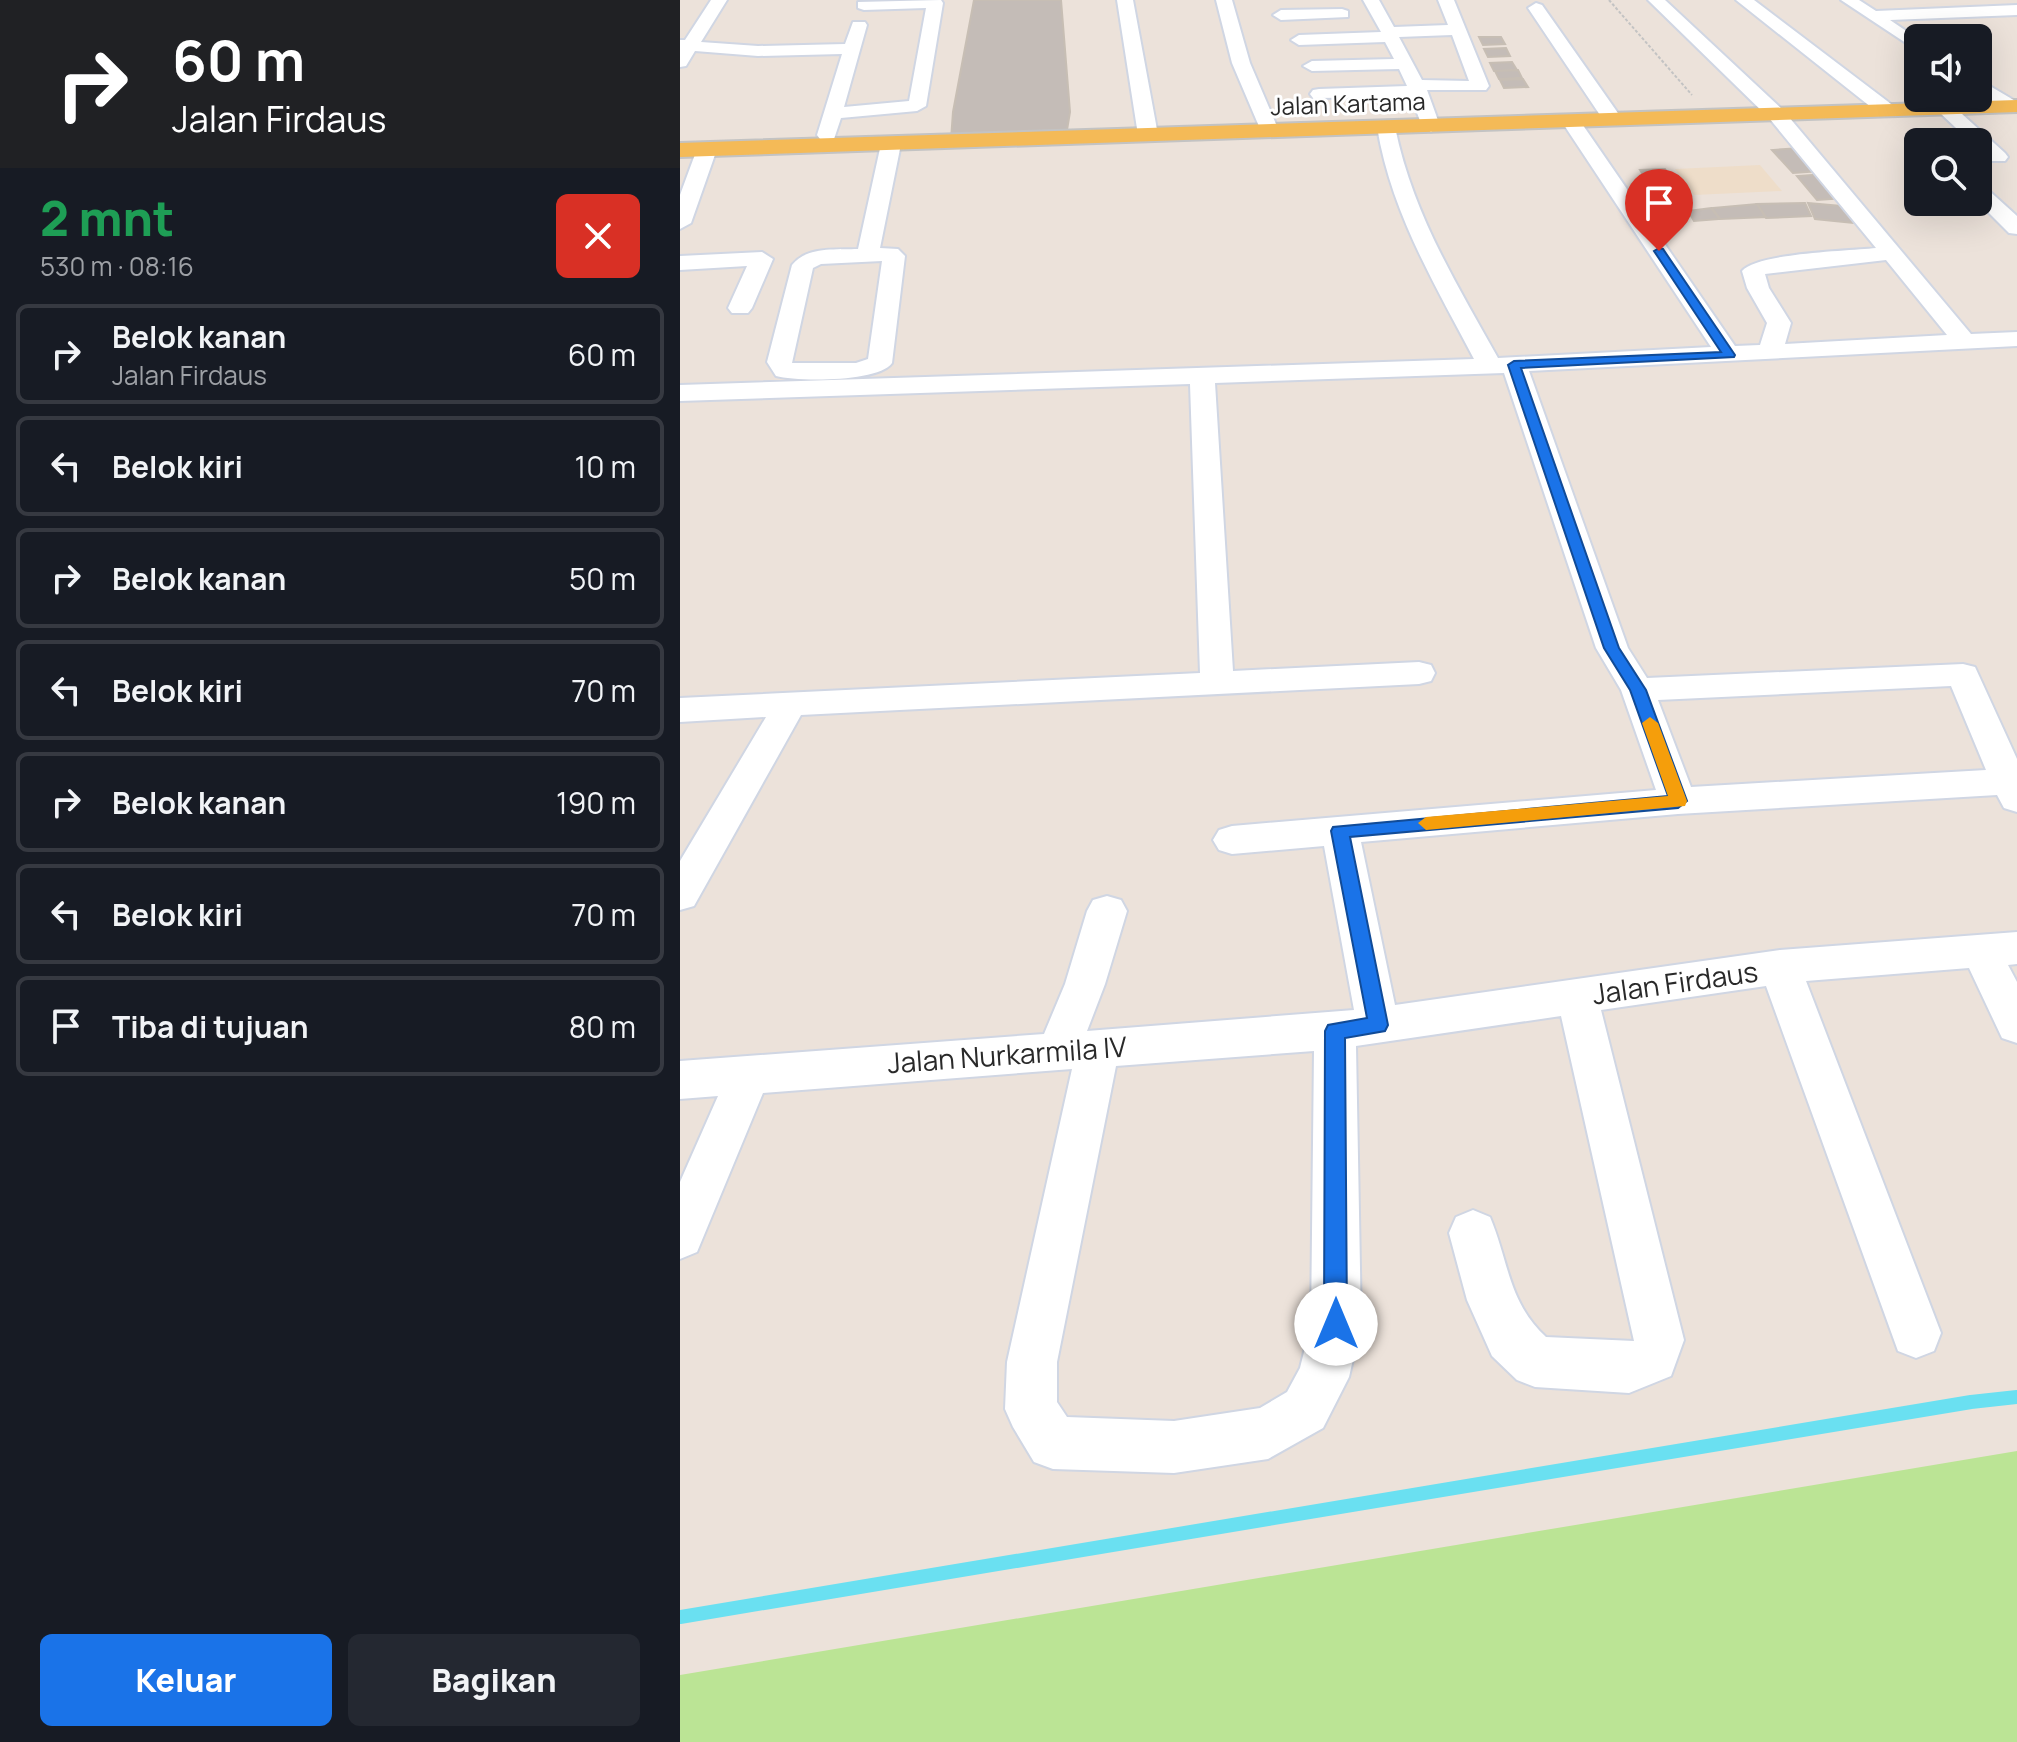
<!DOCTYPE html>
<html lang="id">
<meta charset="utf-8">
<style>
:root{--surface:#171b24;--page:#242831;--text:#f1f3f6;--muted:#9ea1a6;--line:#363941;--accent:#1a73e8}
body{margin:0;font-family:Manrope,sans-serif;background:var(--page);color:var(--text);height:100vh;display:flex;flex-direction:column;font-size:30px;white-space:nowrap}
*{box-sizing:border-box;margin:0}
p{font-size:26px;color:var(--muted)}
.icon{flex:none;width:44px;height:44px;fill:none;stroke:currentColor;stroke-width:2;stroke-linecap:round;stroke-linejoin:round}
.map{position:relative;flex:1;overflow:hidden}
.side{display:flex;flex-direction:column;background:var(--surface);width:680px}
.side>*{flex:none}
.banner{background:#202124;color:#fff;overflow:hidden}
.controls{position:absolute;left:1224px;top:24px;display:grid;gap:16px}
.controls a{display:grid;place-items:center;width:88px;height:88px;border-radius:12px;background:var(--surface);box-shadow:0 8px 32px #0002;font-size:40px}
.pin{position:absolute;display:grid;place-items:center;width:68px;height:68px;color:#fff;margin:-82px -34px;border-radius:50% 50% 50% 0;rotate:-45deg;box-shadow:0 0 8px #0007}
.pin .icon{rotate:45deg}
.me{position:absolute;width:88px;margin:-44px;rotate:0deg;stroke-linejoin:round;filter:drop-shadow(0 0 6px #0008)}
.turn{display:flex;align-items:center;gap:28px;height:168px;padding:0 40px;font-size:36px}
.turn .icon{width:104px;height:104px;stroke-width:2.5}
.turn b{display:block;font-size:56px;line-height:68px}
.round{display:grid;place-items:center;flex:none;width:84px;height:84px;border-radius:12px;background:var(--page)}
.summary{display:flex;align-items:center;justify-content:space-between;height:136px;padding:0 40px}
h1{font-size:48px;font-weight:800;line-height:60px;color:#1e9e55}
.button{display:flex;gap:16px;margin-top:auto;padding:16px 40px}
.button a{flex:1;height:92px;border-radius:12px;background:var(--accent);color:#fff;font-size:32px;font-weight:800;line-height:92px;text-align:center}
.button a+a{background:var(--page);color:var(--text)}
ul{padding:0;list-style:none}
li{display:flex;align-items:center;gap:24px;height:100px;margin:0 16px 12px;padding:0 24px;border:4px solid var(--line);border-radius:12px}
li div{flex:1}
li b{display:block;font-size:30px}
li em{font-style:normal}
main{display:flex;flex:1;min-height:0}
.map>svg:first-child{display:block}
.education{fill:#eeddc9}
.green{fill:#bbe495}
.lines{fill:none;stroke-linecap:round;stroke-linejoin:round}
.stream{stroke:#6ae0f1;stroke-width:14}
.building{fill:#c4bcb7;stroke:#c7beb4;stroke-width:2}
.minor-casing{stroke:#d0d6e3;stroke-width:4}
.major-casing{stroke:#c3c3c3;stroke-width:4}
.path{stroke:#c3c3c3;stroke-width:2;stroke-dasharray:3 2;stroke-linecap:butt}
.minor{fill:#fff;fill-rule:evenodd}
.major{fill:#f4ba57;fill-rule:evenodd}
.route{fill:#1a73e8;stroke:#114b97;stroke-width:2}
.slow{fill:#f59e0b}
.labels{text-anchor:middle;dominant-baseline:central;stroke-width:6;stroke-linejoin:round;paint-order:stroke}
.far-street-label{font-size:24px;fill:#292929;stroke:#fff}
.street-label{font-size:28px;fill:#292929;stroke:#fff}
</style>
<main>
<section class="side">
<div class="banner">
<div class="turn"><svg class="icon" aria-label="right" viewBox="0 0 24 24"><path d="M7 20v-9h11M14 6l5 5-5 5"/></svg><div><b>60 m</b>Jalan Firdaus</div></div>
</div>
<div class="summary"><div><h1>2 mnt</h1><p>530 m · 08:16</p></div><a class="round" style="background:#d93025;color:#fff"><svg class="icon" aria-label="close" viewBox="0 0 24 24"><path d="M6 6l12 12M18 6L6 18"/></svg></a></div>
<ul>
<li><svg class="icon" aria-label="right" viewBox="0 0 24 24"><path d="M7 20v-9h11M14 6l5 5-5 5"/></svg><div><b>Belok kanan</b><p>Jalan Firdaus</p></div><em>60 m</em></li>
<li><svg class="icon" aria-label="left" viewBox="0 0 24 24"><path d="M17 20v-9H6M10 6l-5 5 5 5"/></svg><div><b>Belok kiri</b></div><em>10 m</em></li>
<li><svg class="icon" aria-label="right" viewBox="0 0 24 24"><path d="M7 20v-9h11M14 6l5 5-5 5"/></svg><div><b>Belok kanan</b></div><em>50 m</em></li>
<li><svg class="icon" aria-label="left" viewBox="0 0 24 24"><path d="M17 20v-9H6M10 6l-5 5 5 5"/></svg><div><b>Belok kiri</b></div><em>70 m</em></li>
<li><svg class="icon" aria-label="right" viewBox="0 0 24 24"><path d="M7 20v-9h11M14 6l5 5-5 5"/></svg><div><b>Belok kanan</b></div><em>190 m</em></li>
<li><svg class="icon" aria-label="left" viewBox="0 0 24 24"><path d="M17 20v-9H6M10 6l-5 5 5 5"/></svg><div><b>Belok kiri</b></div><em>70 m</em></li>
<li><svg class="icon" aria-label="arrive" viewBox="0 0 24 24"><path d="M6 21V4h12l-3 4 3 4H6"/></svg><div><b>Tiba di tujuan</b></div><em>80 m</em></li>
</ul>
<div class="button"><a>Keluar</a><a>Bagikan</a></div>
</section>
<div class="map">
<svg width="1337" height="1742" viewBox="0 0 1337 1742">
<rect width="100%" height="100%" fill="#ece2da"/>
<path class="education" d="M1080 165 1102 191 1014 195 995 169Z"/>
<path class="green" d="M1337 1451V1742H0V1675Z"/>
<g class="lines">
<path class="stream" d="M0 1617 1291 1402 1337 1397"/>
</g>
<path class="building" d="M294 0H381L390 112 386 136 271 140 273 112Z
M799 37H821L825 44 803 45Z
M826 48 830 56 808 57 804 49Z
M832 62 837 70 814 71 810 63Z
M838 70 842 78 819 79 815 71Z
M843 79 848 87 824 88 820 80Z
M1121 148 1143 171 1113 173 1092 150Z
M985 169 1006 199 979 200 960 170Z
M1146 174 1167 198 1137 200 1117 176Z
M1003 202 1009 210 986 211 981 204Z
M1125 203 1131 216 1086 218 1077 204Z
M1128 203 1172 207 1173 223 1135 219Z
M1077 204 1086 217 1040 219 1032 208Z
M1031 208 1040 219 1014 221 1008 211Z"/>
<g class="lines">
<defs>
<path id="minor" d="M31 0H47L21 42 78 46 165 44 173 22H185L187 25 164 107 229 101 246 8 184 10 178 8V2L261 0 263 3 246 106 237 111 161 118 154 139H140L137 135 162 54 78 56 15 51 6 66 0 67V40H5Z
M437 0H453L478 135 468 141 458 135Z
M536 0H552L570 63 599 131 597 135H583L581 131 552 63Z
M683 0H699L714 27 768 25 758 0H774L809 86 806 90H747L760 126 751 132 742 126 731 97 633 98 630 94 633 90 639 89 727 86 719 69 632 71 623 66 632 61 714 59 705 42 619 45 611 40 619 35 701 32ZM772 35 789 81 742 80 719 37Z
M968 0H985L1103 110 1291 334 1337 332V346L849 371 948 648 967 678 1283 664 1295 667 1337 759V812L1324 808 1317 795 998 814 681 842 715 1005 1100 950 1337 932V964L1328 965 1337 982V1043L1322 1038 1289 968 1126 981 1261 1333 1254 1351 1236 1358 1218 1351 1086 986 921 1010 1004 1340 991 1376 949 1393 855 1387 837 1380 812 1356 787 1300 769 1233 776 1217 793 1210 810 1217C829 1262 828 1302 866 1337L954 1341 881 1016 676 1046 681 1324 669 1377 643 1428 588 1459 494 1473 373 1469 354 1462 333 1427 325 1409 327 1362 392 1069 83 1093 17 1252 0 1259V1182L38 1096 0 1099V1061L364 1034 385 984 407 911 413 900 427 896 441 900 447 911 425 984 407 1031 674 1010 644 846 552 854 539 850 533 840 539 830 552 826 976 790 941 690 916 648 824 373 535 383 553 671 739 662 751 665 755 673 751 681 739 684 121 715 14 906 0 910V861L86 717 0 722V698L520 673 510 384 0 401V385L794 359C754 283 711 212 697 127L706 121 715 127C732 212 776 283 818 358L1031 347 882 122 891 116 898 118 1055 346 1080 345 1087 323 1067 288 1062 271C1077 253 1169 251 1196 248L1089 118ZM1206 260 1267 335 1105 344 1111 323 1089 288 1085 274ZM1271 686 1306 770 1011 787 978 700ZM634 1051 631 1324 620 1368 607 1392 580 1408 494 1421 387 1417 377 1402V1362L436 1066Z
M1056 0H1074L1215 107 1217 111 1215 115H1201Z
M1161 0H1179L1196 11 1337 5V15L1210 20 1238 39V51Z
M856 3 862 5 940 116 942 120 940 124H926L848 8Z
M662 9 668 11V17L601 20 593 15 601 10Z
M1298 79 1337 102V111H1326L1298 92Z
M1265 103 1271 104 1325 153 1328 157 1325 161H1311L1298 149V142H1291L1259 112 1256 108 1259 104Z
M211 138 221 144 200 248 218 249 225 256 212 363C199 382 118 382 96 376L87 362 112 265C127 246 156 250 178 249L201 144ZM202 261 188 359 176 363H112L133 268 141 264Z
M27 143 37 149 11 223 0 229V195L17 149Z
M1298 185 1305 187 1337 216V234L1329 233 1298 202Z
M82 252 93 259 72 308 68 313H52L48 308 67 266 0 270V256Z"/>
<path id="major" d="M1337 100V112L0 157V143Z"/>
</defs>
<use href="#minor" class="minor-casing"/>
<use href="#major" class="major-casing"/>
<path class="path" d="M929 0 1012 95"/>
<use href="#minor" class="minor"/>
<use href="#major" class="major"/>
</g>
<path class="route" d="M979 248 983 249 1055 355 1054 357 841 368 939 648 966 690 1007 801 998 808 670 837 708 1025 705 1031 665 1038 667 1324 664 1333 656 1336 647 1333 644 1324 645 1031 648 1025 687 1018 651 831 653 827 988 796 950 690 924 648 828 365 834 361 1041 352 974 251Z"/>
<path class="slow" d="M970 717 978 723 1007 801 1005 806 746 830 738 823 746 817 988 796 962 723Z"/>
<g class="labels">
<g class="far-street-label">
<text transform="translate(668 103) rotate(-2)">Jalan Kartama</text>
</g>
<g class="street-label">
<text transform="translate(995 982) rotate(-8)">Jalan Firdaus</text>
<text transform="translate(327 1054) rotate(-4)">Jalan Nurkarmila IV</text>
</g>
</g>
</svg>
<div class="controls">
<a><svg class="icon" aria-label="sound" viewBox="0 0 24 24"><path d="M4 9h4l5-4v14l-5-4H4zM17 9q2 3 0 6"/></svg></a>
<a><svg class="icon" aria-label="search" viewBox="0 0 24 24"><circle cx="10" cy="10" r="6"/><path d="M15 15l6 6"/></svg></a>
</div>
<div class="pin" style="left:979px;top:251px;background:#d93025"><svg class="icon" aria-label="arrive" viewBox="0 0 24 24"><path d="M6 21V4h12l-3 4 3 4H6"/></svg></div>
<svg class="me" style="left:656px;top:1324px" viewBox="-20 -20 40 40"><circle r="19" fill="#fff"/><path d="M0-13L10 11 0 6-10 11z" fill="#1a73e8"/></svg>
</div>
</main>
